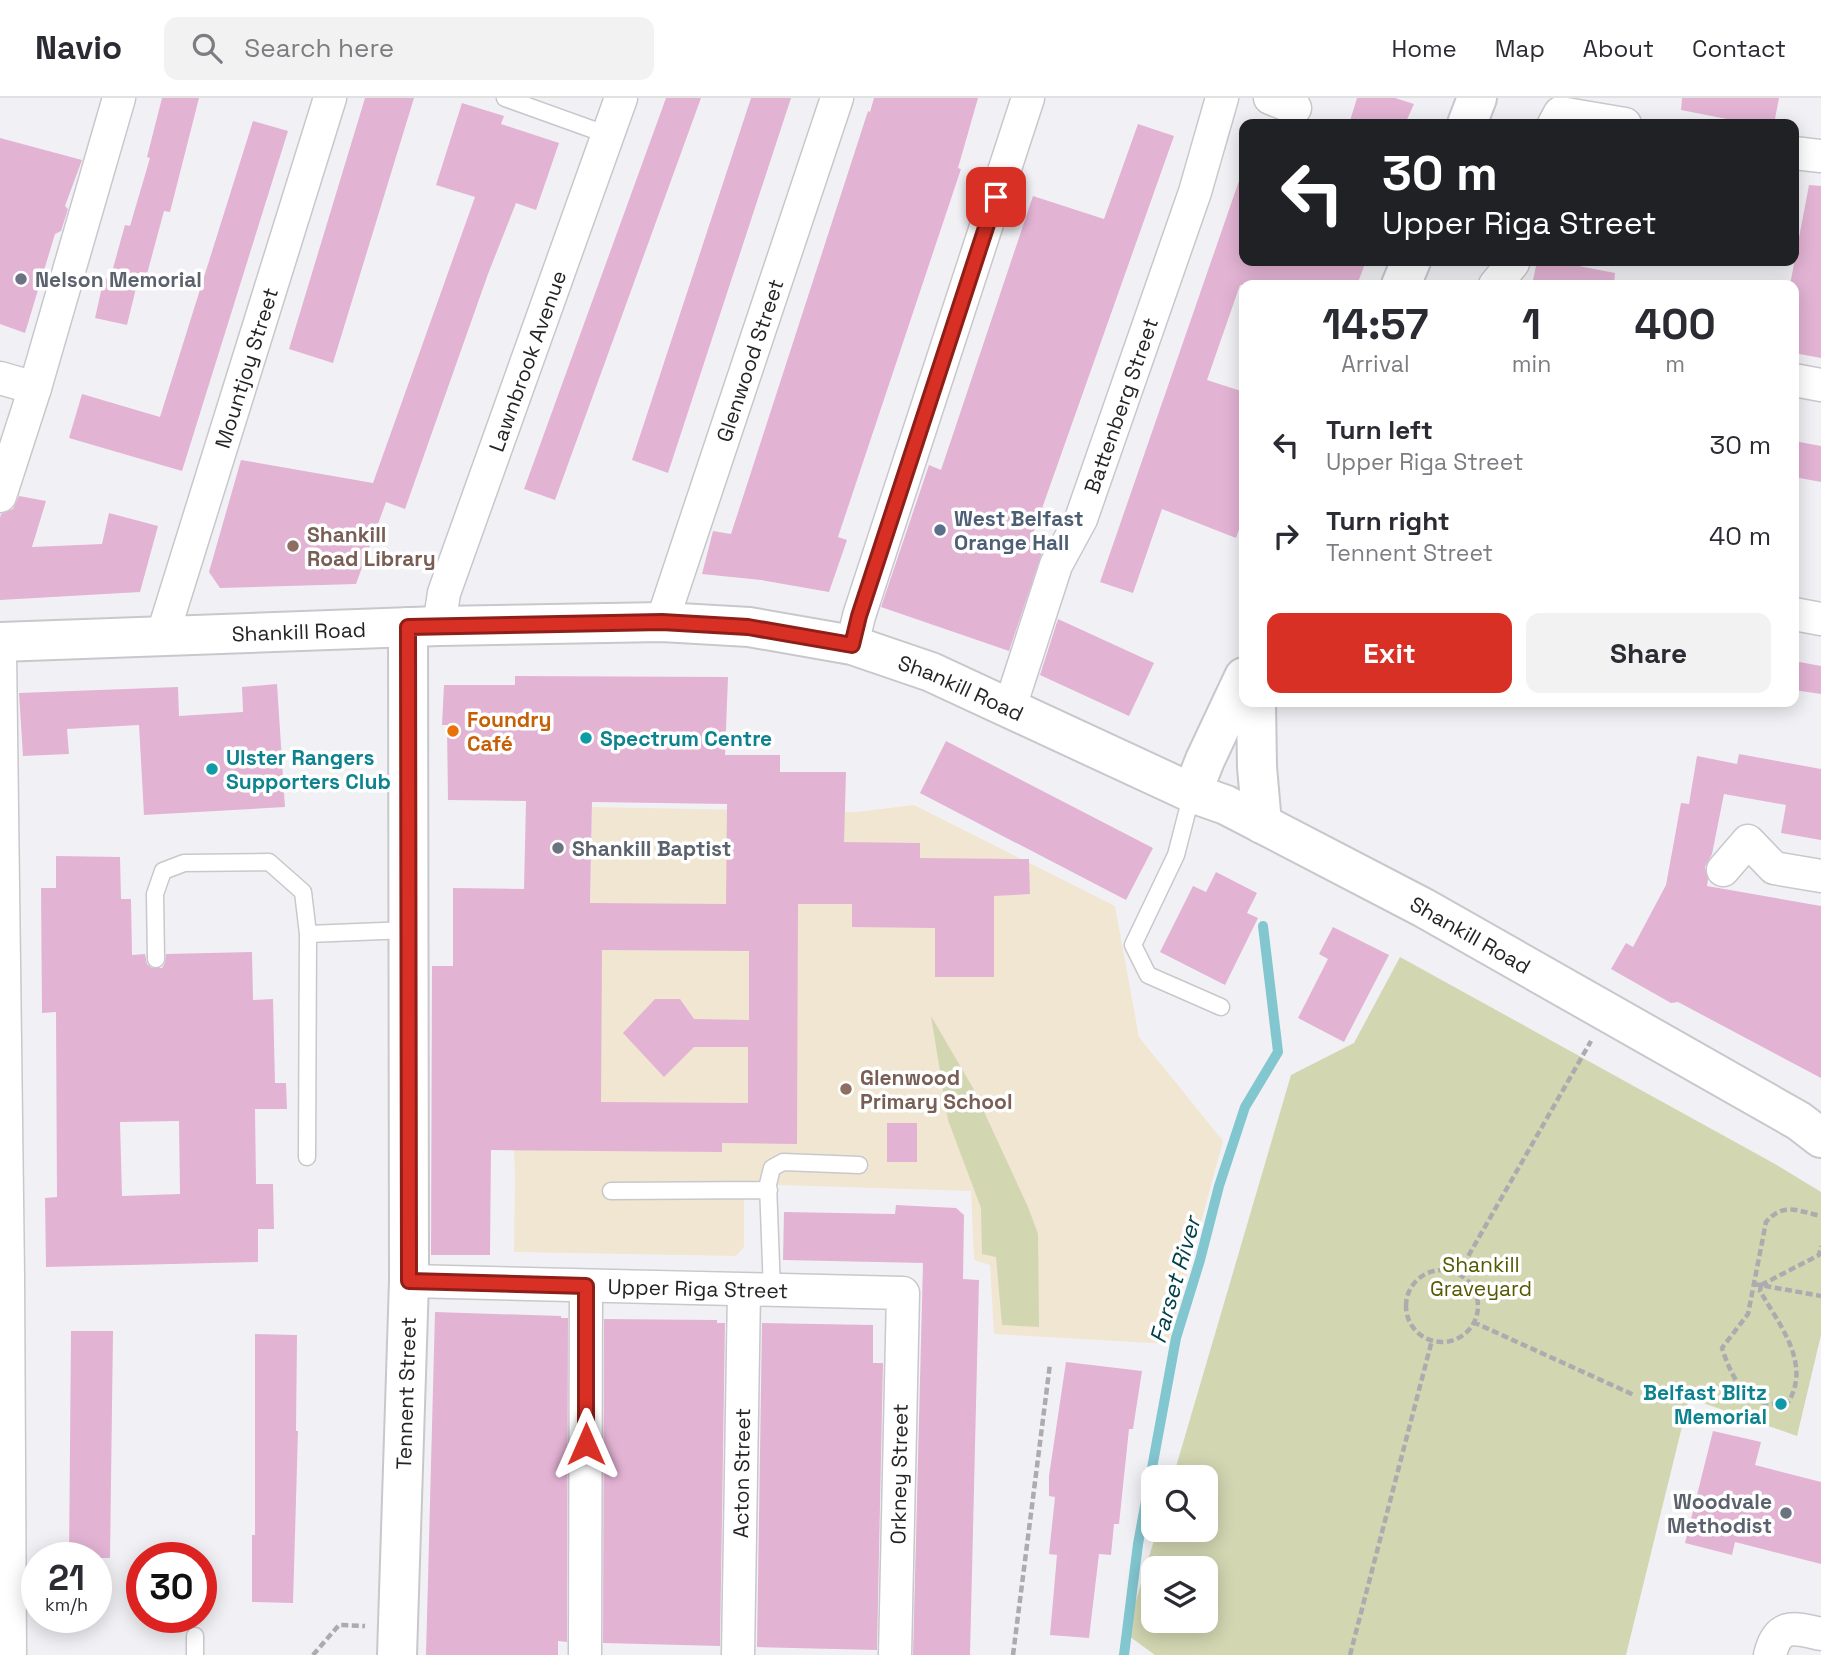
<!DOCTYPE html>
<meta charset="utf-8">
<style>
:root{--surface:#fff;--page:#f2f2f3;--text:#2b2b33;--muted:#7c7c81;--line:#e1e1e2;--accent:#d93025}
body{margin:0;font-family:"Space Grotesk",sans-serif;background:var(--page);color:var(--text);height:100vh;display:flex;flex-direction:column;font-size:26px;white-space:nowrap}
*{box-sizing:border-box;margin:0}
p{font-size:23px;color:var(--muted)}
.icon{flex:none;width:38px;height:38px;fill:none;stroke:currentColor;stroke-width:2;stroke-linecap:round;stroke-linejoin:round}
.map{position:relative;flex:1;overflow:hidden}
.panel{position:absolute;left:1239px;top:182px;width:560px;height:427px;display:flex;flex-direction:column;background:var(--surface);border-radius:14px;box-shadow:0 4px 18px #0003}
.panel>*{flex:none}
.guide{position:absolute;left:1239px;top:21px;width:560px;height:147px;border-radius:14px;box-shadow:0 4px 18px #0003;background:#202124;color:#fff;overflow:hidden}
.buttons{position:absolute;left:1141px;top:1367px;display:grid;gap:14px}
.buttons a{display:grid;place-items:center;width:77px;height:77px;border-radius:14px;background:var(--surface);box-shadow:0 4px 18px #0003;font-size:35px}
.speed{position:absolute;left:21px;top:1444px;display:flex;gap:14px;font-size:35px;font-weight:700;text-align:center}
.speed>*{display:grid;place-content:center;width:91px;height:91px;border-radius:50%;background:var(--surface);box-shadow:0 4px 18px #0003;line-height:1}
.speed small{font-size:18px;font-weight:400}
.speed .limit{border:10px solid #d22;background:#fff;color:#111}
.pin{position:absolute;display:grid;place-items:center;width:60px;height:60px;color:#fff;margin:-30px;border-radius:14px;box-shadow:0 4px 10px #0006}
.me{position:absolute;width:77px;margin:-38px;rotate:0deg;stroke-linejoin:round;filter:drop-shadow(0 0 5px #0008)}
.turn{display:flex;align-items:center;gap:24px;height:147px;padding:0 28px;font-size:32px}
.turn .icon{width:91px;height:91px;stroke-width:2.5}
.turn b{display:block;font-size:49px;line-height:60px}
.eta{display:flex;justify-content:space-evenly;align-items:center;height:119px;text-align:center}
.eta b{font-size:42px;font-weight:800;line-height:49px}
.cta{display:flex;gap:14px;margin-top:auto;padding:14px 28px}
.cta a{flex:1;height:80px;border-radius:14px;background:var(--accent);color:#fff;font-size:28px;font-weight:800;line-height:80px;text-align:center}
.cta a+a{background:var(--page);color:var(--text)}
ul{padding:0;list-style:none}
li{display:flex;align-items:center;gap:21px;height:91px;padding:0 28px}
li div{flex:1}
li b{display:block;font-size:26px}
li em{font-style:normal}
header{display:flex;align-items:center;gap:42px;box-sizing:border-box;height:98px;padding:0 35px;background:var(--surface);border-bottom:2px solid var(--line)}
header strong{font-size:33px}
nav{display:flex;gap:38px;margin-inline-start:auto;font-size:24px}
.search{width:490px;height:63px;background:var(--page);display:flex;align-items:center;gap:18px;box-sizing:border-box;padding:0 24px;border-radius:14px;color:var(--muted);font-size:26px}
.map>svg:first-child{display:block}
.education{fill:#f1e6d1}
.green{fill:#d2d6b1;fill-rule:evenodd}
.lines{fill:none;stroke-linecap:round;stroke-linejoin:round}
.stream{stroke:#82c6cf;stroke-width:10}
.building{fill:#e3b3d4;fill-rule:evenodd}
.lane-casing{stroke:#c8c8cc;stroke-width:19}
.street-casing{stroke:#c8c8cc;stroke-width:35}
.secondary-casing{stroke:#c8c8cc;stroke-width:42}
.path{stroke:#acacaf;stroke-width:4.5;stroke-dasharray:7 3.5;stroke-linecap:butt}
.lane{stroke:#fff;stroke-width:16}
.street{stroke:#fff;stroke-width:32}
.secondary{stroke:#fff;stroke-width:38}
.route-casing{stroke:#8d1f18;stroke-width:18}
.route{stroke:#d93025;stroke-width:12}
.worship-dot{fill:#6b7280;stroke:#fff;stroke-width:2.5}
.service-dot{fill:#5c6f8a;stroke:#fff;stroke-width:2.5}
.education-dot{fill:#8d6e63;stroke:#fff;stroke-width:2.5}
.food-dot{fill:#e8710a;stroke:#fff;stroke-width:2.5}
.culture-dot{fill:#0f9aa8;stroke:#fff;stroke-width:2.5}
.labels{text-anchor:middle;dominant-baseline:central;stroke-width:7;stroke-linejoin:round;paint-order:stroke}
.worship-label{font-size:21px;font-weight:bold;fill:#5b616d;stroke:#fff;text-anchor:start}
.street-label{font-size:21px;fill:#242426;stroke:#fff}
.service-label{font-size:21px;font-weight:bold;fill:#4e5e75;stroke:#fff;text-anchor:start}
.education-label{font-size:21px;font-weight:bold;fill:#785e54;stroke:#fff;text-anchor:start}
.food-label{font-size:21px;font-weight:bold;fill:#c56008;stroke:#fff;text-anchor:start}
.culture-label{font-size:21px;font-weight:bold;fill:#0d838f;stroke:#fff;text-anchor:start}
.park-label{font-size:21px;fill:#555900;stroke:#fff}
.water-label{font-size:23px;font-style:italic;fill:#004148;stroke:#fff}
</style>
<header>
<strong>Navio</strong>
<div class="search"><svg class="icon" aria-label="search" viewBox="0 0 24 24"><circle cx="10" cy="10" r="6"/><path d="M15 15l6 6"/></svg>Search here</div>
<nav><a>Home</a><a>Map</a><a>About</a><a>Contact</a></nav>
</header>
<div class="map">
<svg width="1821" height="1557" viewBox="0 0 1821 1557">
<rect width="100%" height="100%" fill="#f1f1f5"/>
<path class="education" d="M914 707 1115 808 1139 939 1223 1043 1168 1246 994 1236 990 1167 974 1162 971 1093 744 1086V1149L736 1158 514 1154 515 1078 505 865 589 860 592 709 856 714Z"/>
<path class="green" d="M1400 859 1775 1066 1821 1094V1237L1797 1338 1689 1300 1626 1557H1155L1126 1536 1157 1432H1206V1379H1173L1291 977 1354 945ZM1153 1470H1206V1522H1153Z
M931 918 973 990 1028 1109 1038 1136 1039 1229 1002 1227 996 1159 982 1156 981 1110 948 1022Z"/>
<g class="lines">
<path class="stream" d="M1124 1557 1138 1446 1176 1240 1200 1162 1219 1088 1245 1009 1278 954 1263 828"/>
</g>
<path class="building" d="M162 0H199L170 114 164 113 147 176 140 174 127 227 95 220 104 180 110 181 125 127 130 128 150 60 147 59Z
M365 0H414L333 265 289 251Z
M666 0H701L555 402 524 391Z
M751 0H791L668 375 632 362Z
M874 0H978L958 70 961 71 838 439 847 442 829 494 761 482 702 476 713 433 731 436 868 13 870 14Z
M1357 0H1395L1414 6 1405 26H1349Z
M1682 0H1779L1774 26H1752L1681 12Z
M462 5 504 18 501 26 559 45 536 112 516 105 488 176 405 411 386 404 356 486 220 490 209 474 241 362 373 385 475 99 436 87Z
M253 23 288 33 182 373 69 340 82 296 160 319Z
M1138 26 1174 38 1029 447 1043 452 1009 553 881 509 929 367 941 372 1033 98 1104 121Z
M0 40 82 62 65 108 68 111 61 133 55 136 25 235 0 226Z
M1240 80 1244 81V163H1366L1357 187H1240L1207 282 1244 294V417L1236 440 1162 411 1133 495 1100 484Z
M1809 87 1821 88V260L1794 255V187H1790Z
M1537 163H1553L1615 175 1614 187H1532Z
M1794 343 1821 348V384L1794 379Z
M19 398 46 403 32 449 102 446 109 415 158 428 140 494 0 502V420L1 416 13 411Z
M1058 521 1154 565 1129 618 1040 577Z
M1794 563 1821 568V596L1794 592Z
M515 578 728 579 725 657H780V674H846L844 744 920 745V760L1029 761 1030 796 994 798V879H935V830L852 829V806H798L797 1046 722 1045V1054L491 1052 490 1157H431L432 868H453V790L524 791 526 703 448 702 447 627H442L444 587H515ZM592 704 727 706 726 806 590 805ZM602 852 749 853V922L694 921 680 901H655L623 935 664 979 694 949H748V1005L601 1004Z
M277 586 285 709 144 717 139 627 67 631 69 656 23 658 19 595 178 589 179 618 243 614 242 589Z
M946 643 1153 750 1126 802 920 695Z
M1739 656 1821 671V742L1781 735 1786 707 1724 696 1712 756 1705 769 1708 781 1707 788 1821 808V980L1678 904 1671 905 1611 871 1626 845 1633 849 1666 787 1681 705 1689 706 1697 658 1737 666Z
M56 758 120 759 121 801H131L132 857 145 856 147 866 152 870H162L165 865 166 856 252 854 253 902 273 901 275 985H286L287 1011H255L256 1086H273L274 1131H258V1164L46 1169 45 1100 57 1099 56 914 42 915 41 790H56ZM179 1023 180 1096 122 1098 120 1024Z
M1216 774 1257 795 1247 815 1258 820 1225 887 1160 854 1193 788 1206 794Z
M1333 829 1389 857 1344 944 1298 920 1328 861 1319 856Z
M887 1025H917V1064H887Z
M896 1107 956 1110 964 1117 963 1181 979 1182 970 1557H913L923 1165 783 1162 784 1114 895 1116Z
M435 1214 561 1218V1220H568L567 1544 558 1543V1557H426Z
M604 1221 717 1222V1225H725L720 1548 603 1545Z
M762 1225 873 1227V1265H883L877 1552 757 1549Z
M71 1233H113L110 1460H69Z
M255 1236 297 1237 296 1333H298L293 1505 252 1504V1437H255Z
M1066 1264 1142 1273 1133 1331H1129L1119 1426H1114L1111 1457 1099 1456 1089 1540 1050 1537 1057 1457 1049 1456 1055 1399 1049 1398V1378Z
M1713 1333 1761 1344 1755 1367 1821 1384V1466L1735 1444 1732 1457 1685 1445Z"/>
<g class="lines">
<defs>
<path id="lane" d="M505 0 608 37
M1192 695 1176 757 1133 847 1148 877 1221 909
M308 836 408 832
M156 861 155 796 163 773 184 765 269 764 303 794 308 836 307 1059
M611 1093 769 1092
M772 1193 768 1086 772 1070 783 1064 859 1067
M195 1557V1538"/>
<g id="street">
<path d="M1270 0 1295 10"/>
<path d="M1554 26 1560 15 1625 26"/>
<path d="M1794 55 1821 58"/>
<path d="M1495 187 1513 165"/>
<path d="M0 280 35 290"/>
<path d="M1794 282 1821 287"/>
<path d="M0 398 35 290 119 0"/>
<path d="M1794 516 1821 521"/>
<path id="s1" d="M662 524 837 0"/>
<path id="s2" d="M439 528 444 495 621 0"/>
<path id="s3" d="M162 539 330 0"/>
<path d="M852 547 859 518 1028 0"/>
<path d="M0 555 8 1178 10 1557"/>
<path id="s4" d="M1010 609 1056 467 1081 421 1195 94 1222 0"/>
<path d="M1723 772 1748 743 1774 770 1821 778"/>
<path id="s5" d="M409 1183 903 1195 895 1557"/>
<path d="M585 1557 586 1188"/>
<path id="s6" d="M738 1557 744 1192"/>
<path d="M1770 1557C1778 1524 1794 1530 1821 1536"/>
</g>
<g id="secondary">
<path d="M1467 26 1477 0"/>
<path d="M1401 187 1411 163"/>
<path id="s7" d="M0 544 439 528 662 524 749 529 852 547 931 574 1192 695 1226 707 1424 810 1799 1023 1821 1040"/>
<path d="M1256 604 1257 669 1262 726"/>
<path d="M1192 695 1205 662 1244 579"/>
<path id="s8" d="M397 1557 409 1183 408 529"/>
</g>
</defs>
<use href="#lane" class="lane-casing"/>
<use href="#street" class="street-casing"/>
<use href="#secondary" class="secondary-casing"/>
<path class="path" d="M1406 1208a36 36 0 1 1 72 0a36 36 0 1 1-72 0Z
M1458 1176 1591 943
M1754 1186 1821 1198
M1761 1187 1760 1193C1779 1226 1811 1265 1789 1303 1749 1316 1732 1281 1722 1250L1748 1216 1766 1124C1783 1104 1798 1113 1821 1118
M1761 1187 1819 1157 1821 1148
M1473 1224 1634 1297
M313 1557 339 1527 365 1528
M1013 1557 1050 1266
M1350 1557 1432 1242"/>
<use href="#lane" class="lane"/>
<use href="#street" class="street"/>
<use href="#secondary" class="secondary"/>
</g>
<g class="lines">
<defs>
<path id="route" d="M586 1346V1188L409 1183 408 529 662 524 748 529 852 547 859 518 996 99"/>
</defs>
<use href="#route" class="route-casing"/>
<use href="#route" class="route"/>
</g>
<g class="worship-dot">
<circle cx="21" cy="181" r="7"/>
<circle cx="558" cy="750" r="7"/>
<circle cx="1786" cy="1415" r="7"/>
</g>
<circle class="service-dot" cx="940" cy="432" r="7"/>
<g class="education-dot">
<circle cx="293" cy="448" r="7"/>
<circle cx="846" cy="991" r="7"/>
</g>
<circle class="food-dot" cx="453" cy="633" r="7"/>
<g class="culture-dot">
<circle cx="586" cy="640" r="7"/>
<circle cx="212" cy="671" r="7"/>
<circle cx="1781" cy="1306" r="7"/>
</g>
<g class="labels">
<g class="worship-label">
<text x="35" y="181">Nelson Memorial</text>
<text x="572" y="750">Shankill Baptist</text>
<text x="1772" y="1403" text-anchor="end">Woodvale<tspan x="1772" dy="24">Methodist</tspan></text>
</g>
<g class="street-label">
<text stroke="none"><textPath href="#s1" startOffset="276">Glenwood Street</textPath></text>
<text stroke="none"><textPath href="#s2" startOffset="280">Lawnbrook Avenue</textPath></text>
<text stroke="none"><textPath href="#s3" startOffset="282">Mountjoy Street</textPath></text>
<text stroke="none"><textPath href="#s4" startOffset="322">Battenberg Street</textPath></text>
<text stroke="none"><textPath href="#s7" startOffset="299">Shankill Road</textPath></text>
<text stroke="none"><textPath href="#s7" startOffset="971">Shankill Road</textPath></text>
<text stroke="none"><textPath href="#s7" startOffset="1538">Shankill Road</textPath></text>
<text stroke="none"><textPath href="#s5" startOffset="289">Upper Riga Street</textPath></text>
<text stroke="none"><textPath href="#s8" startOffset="262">Tennent Street</textPath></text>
<text stroke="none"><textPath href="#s6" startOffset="182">Acton Street</textPath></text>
<text transform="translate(899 1376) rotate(-89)">Orkney Street</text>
</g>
<g class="service-label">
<text x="954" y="420">West Belfast<tspan x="954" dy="24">Orange Hall</tspan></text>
</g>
<g class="education-label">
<text x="307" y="436">Shankill<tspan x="307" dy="24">Road Library</tspan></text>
<text x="860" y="979">Glenwood<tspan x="860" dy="24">Primary School</tspan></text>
</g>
<g class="food-label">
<text x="467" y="621">Foundry<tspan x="467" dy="24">Café</tspan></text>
</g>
<g class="culture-label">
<text x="600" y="640">Spectrum Centre</text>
<text x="226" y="659">Ulster Rangers<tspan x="226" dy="24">Supporters Club</tspan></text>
<text x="1767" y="1294" text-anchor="end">Belfast Blitz<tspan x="1767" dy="24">Memorial</tspan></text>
</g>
<g class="park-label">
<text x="1481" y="1166">Shankill<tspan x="1481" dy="24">Graveyard</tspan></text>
</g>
<g class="water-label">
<text transform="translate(1175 1182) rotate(-74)">Farset River</text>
</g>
</g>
</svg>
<div class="buttons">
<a><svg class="icon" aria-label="search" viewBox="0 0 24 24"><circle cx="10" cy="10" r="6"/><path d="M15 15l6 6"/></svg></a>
<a><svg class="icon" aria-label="layers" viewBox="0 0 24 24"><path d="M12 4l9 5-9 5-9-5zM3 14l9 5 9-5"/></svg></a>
</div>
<div class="speed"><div>21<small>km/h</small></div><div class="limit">30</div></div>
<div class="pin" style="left:996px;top:99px;background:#d93025"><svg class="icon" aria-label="arrive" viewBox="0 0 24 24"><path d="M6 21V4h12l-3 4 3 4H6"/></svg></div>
<svg class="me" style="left:586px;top:1346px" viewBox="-20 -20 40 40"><path d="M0-17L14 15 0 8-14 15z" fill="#d93025" stroke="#fff" stroke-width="4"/></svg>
<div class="guide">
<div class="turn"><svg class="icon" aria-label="left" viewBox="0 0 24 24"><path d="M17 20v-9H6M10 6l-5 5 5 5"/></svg><div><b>30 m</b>Upper Riga Street</div></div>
</div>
<section class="panel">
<div class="eta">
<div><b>14:57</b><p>Arrival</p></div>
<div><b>1</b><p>min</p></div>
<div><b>400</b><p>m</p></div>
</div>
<ul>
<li><svg class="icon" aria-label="left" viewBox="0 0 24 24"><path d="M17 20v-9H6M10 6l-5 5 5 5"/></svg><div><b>Turn left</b><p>Upper Riga Street</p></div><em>30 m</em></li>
<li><svg class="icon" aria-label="right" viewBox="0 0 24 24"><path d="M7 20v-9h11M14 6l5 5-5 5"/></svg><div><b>Turn right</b><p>Tennent Street</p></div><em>40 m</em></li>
</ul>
<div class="cta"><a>Exit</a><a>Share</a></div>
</section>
</div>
